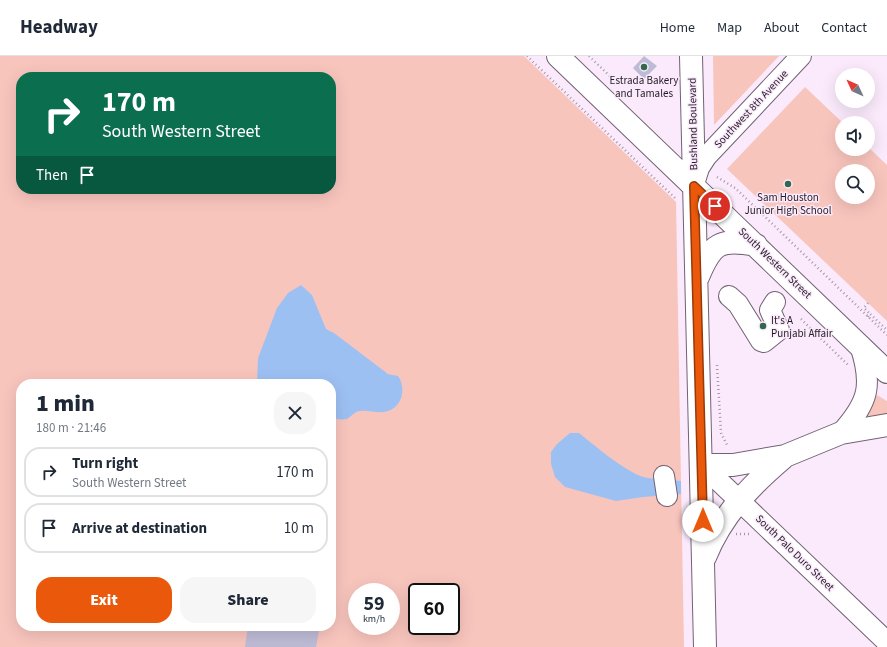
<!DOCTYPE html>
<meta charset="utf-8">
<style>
:root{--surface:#fff;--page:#f6f6f7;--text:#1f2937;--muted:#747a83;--line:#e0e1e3;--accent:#ea580c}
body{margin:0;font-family:"Source Sans 3",sans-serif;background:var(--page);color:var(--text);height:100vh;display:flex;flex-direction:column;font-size:15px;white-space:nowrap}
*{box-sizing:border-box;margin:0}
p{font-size:13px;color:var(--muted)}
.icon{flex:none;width:22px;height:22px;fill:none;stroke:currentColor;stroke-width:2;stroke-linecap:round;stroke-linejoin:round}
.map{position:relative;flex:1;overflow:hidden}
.drawer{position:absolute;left:16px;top:323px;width:320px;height:252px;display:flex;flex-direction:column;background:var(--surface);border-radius:16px;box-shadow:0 4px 16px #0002}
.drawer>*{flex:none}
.banner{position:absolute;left:16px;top:16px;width:320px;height:122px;border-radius:16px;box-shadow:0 4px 16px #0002;background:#0b6e4f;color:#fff;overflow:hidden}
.needle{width:26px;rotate:314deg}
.buttons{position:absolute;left:835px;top:12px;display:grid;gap:8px}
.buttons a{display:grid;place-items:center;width:40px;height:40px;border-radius:50%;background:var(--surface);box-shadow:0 4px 16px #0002;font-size:20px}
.speed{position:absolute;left:348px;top:527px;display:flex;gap:8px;font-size:20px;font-weight:700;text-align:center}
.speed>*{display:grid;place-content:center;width:52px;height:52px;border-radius:50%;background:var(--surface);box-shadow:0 4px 16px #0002;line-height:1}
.speed small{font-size:10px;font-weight:400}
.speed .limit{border:2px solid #111;border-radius:6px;background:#fff;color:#111}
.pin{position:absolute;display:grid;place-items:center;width:34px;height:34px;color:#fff;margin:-17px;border:2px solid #fff;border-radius:50%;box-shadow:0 1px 4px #0007}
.me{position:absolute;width:44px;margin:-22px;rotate:0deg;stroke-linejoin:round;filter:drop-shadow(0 0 3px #0008)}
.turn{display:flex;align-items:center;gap:14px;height:84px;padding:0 20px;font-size:18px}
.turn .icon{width:52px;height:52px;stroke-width:2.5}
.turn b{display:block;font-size:28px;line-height:34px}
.then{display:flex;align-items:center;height:38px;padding:0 20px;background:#0003;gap:8px;font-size:15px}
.round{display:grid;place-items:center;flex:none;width:42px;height:42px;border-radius:16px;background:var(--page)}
.overview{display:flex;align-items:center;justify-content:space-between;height:68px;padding:0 20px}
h1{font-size:24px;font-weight:800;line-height:30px}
.action{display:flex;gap:8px;margin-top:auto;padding:8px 20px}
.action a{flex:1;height:46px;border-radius:16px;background:var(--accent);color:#fff;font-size:16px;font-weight:800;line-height:46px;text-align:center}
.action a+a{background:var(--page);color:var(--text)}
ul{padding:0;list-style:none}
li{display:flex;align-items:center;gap:12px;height:50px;margin:0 8px 6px;padding:0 12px;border:2px solid var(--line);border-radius:16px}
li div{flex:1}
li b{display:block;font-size:15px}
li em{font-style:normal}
header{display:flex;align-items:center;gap:24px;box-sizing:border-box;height:56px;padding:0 20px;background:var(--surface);border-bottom:1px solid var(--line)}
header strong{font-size:19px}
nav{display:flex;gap:22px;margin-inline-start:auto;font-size:14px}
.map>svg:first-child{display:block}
.green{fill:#f8c5bd;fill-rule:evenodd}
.water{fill:#9dc0f3}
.building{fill:#bebbd6}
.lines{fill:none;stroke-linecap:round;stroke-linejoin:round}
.minor-casing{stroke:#736175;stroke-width:22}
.major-casing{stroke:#736175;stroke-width:24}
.path{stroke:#a598a6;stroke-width:2.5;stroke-dasharray:1 3;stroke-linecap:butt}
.minor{stroke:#fff;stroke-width:20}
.major{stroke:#fff;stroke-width:22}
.route-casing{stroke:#983908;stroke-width:10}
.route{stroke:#ea580c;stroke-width:7}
.poi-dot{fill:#33684d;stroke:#faeafc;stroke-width:1.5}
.labels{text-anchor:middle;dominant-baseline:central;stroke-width:3;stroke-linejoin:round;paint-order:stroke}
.poi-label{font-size:11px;fill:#241c24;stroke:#faeafc}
.street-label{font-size:11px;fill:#241c24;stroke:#faeafc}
</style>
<header>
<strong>Headway</strong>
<nav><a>Home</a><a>Map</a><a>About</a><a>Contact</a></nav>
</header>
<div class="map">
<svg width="887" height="591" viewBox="0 0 887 591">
<rect width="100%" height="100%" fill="#faeafc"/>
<path class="green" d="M0 0H524L676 146 684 591H0ZM21 21H331V133H21ZM21 328H331V570H21ZM357 536H391V570H357ZM417 536H451V570H417Z
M713 0H779L714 69Z
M805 31 843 67 842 93H868V91L887 109V265L727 113ZM842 115H868V141H842Z
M877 339 887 345V359L867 363 865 361Z"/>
<path class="water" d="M301 229 312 239 326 273 334 277 388 318 398 320C407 332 402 354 384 356 376 357 368 354 360 355 355 355 351 361 347 363 342 364 335 363 331 362V328H257L258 302 277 252 288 237Z
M570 377H579C594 389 630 420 648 422 659 424 670 423 681 425V438L643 441 616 445 565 431 555 421 551 408V396L557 388Z"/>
<path class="building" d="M644 0 657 10 644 23 633 12Z
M248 570H320L316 591H245Z"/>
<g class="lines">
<defs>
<path id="minor" d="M694 128 699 112 706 101 801 0
M729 240 738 248 761 285 764 286 779 274 770 254 775 246
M841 377C869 346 873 329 860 289
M702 409 887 586
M664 420 667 440"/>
<path id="major" d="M558 0 887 316
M691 0 705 591
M698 221C712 187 720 182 756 189
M702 409H733L785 400 841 377 887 369
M705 501C722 459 750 430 783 402"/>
</defs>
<use href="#minor" class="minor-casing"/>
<use href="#major" class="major-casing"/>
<path class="path" d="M527 0 677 144
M589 0 618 28
M717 121 735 132 756 152 887 279
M868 247 864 252 870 258
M868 261 870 258 887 274
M801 263 848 309
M717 309 721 377 728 391
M736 478H751"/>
<use href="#minor" class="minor"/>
<use href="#major" class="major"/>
</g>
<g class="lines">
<defs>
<path id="route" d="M703 465 694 130 715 150"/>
</defs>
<use href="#route" class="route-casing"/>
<use href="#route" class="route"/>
</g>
<g class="poi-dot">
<circle cx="644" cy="11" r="4"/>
<circle cx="788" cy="128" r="4"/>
<circle cx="763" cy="270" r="4"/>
</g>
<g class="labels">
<g class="poi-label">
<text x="644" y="24">Estrada Bakery<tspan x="644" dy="13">and Tamales</tspan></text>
<text x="788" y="141">Sam Houston<tspan x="788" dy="13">Junior High School</tspan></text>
<text x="771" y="264" text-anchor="start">It's A<tspan x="771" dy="13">Punjabi Affair</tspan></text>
</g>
<g class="street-label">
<text transform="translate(751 53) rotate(-47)">Southwest 8th Avenue</text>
<text transform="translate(693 68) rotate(-91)">Bushland Boulevard</text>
<text transform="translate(775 207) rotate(44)">South Western Street</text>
<text transform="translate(795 497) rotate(44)">South Palo Duro Street</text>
</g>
</g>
</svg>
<div class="buttons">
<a><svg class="needle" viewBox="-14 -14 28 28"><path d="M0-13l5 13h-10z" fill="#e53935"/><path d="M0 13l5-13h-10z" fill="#747a83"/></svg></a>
<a><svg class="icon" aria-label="sound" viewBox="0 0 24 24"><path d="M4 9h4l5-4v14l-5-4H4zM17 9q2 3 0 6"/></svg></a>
<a><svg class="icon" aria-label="search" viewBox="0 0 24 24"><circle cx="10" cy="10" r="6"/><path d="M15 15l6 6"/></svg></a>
</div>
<div class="speed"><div>59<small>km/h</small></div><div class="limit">60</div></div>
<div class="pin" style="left:715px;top:150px;background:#d93025"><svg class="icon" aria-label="arrive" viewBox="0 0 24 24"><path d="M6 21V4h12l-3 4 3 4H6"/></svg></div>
<svg class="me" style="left:703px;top:465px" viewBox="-20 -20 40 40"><circle r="19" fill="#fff"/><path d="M0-13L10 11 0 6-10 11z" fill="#ea580c"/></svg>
<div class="banner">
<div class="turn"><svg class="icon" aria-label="right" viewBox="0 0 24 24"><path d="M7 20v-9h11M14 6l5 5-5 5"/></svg><div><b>170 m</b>South Western Street</div></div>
<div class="then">Then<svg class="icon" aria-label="arrive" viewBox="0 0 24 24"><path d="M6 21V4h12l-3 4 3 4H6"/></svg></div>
</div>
<section class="drawer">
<div class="overview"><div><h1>1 min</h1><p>180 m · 21:46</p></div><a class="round"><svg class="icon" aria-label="close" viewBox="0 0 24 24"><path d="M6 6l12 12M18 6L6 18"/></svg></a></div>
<ul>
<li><svg class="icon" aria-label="right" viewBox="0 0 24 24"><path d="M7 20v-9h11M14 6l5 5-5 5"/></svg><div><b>Turn right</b><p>South Western Street</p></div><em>170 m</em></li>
<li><svg class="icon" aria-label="arrive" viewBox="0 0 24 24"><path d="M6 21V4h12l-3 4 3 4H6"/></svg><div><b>Arrive at destination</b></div><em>10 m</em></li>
</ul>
<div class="action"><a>Exit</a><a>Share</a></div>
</section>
</div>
